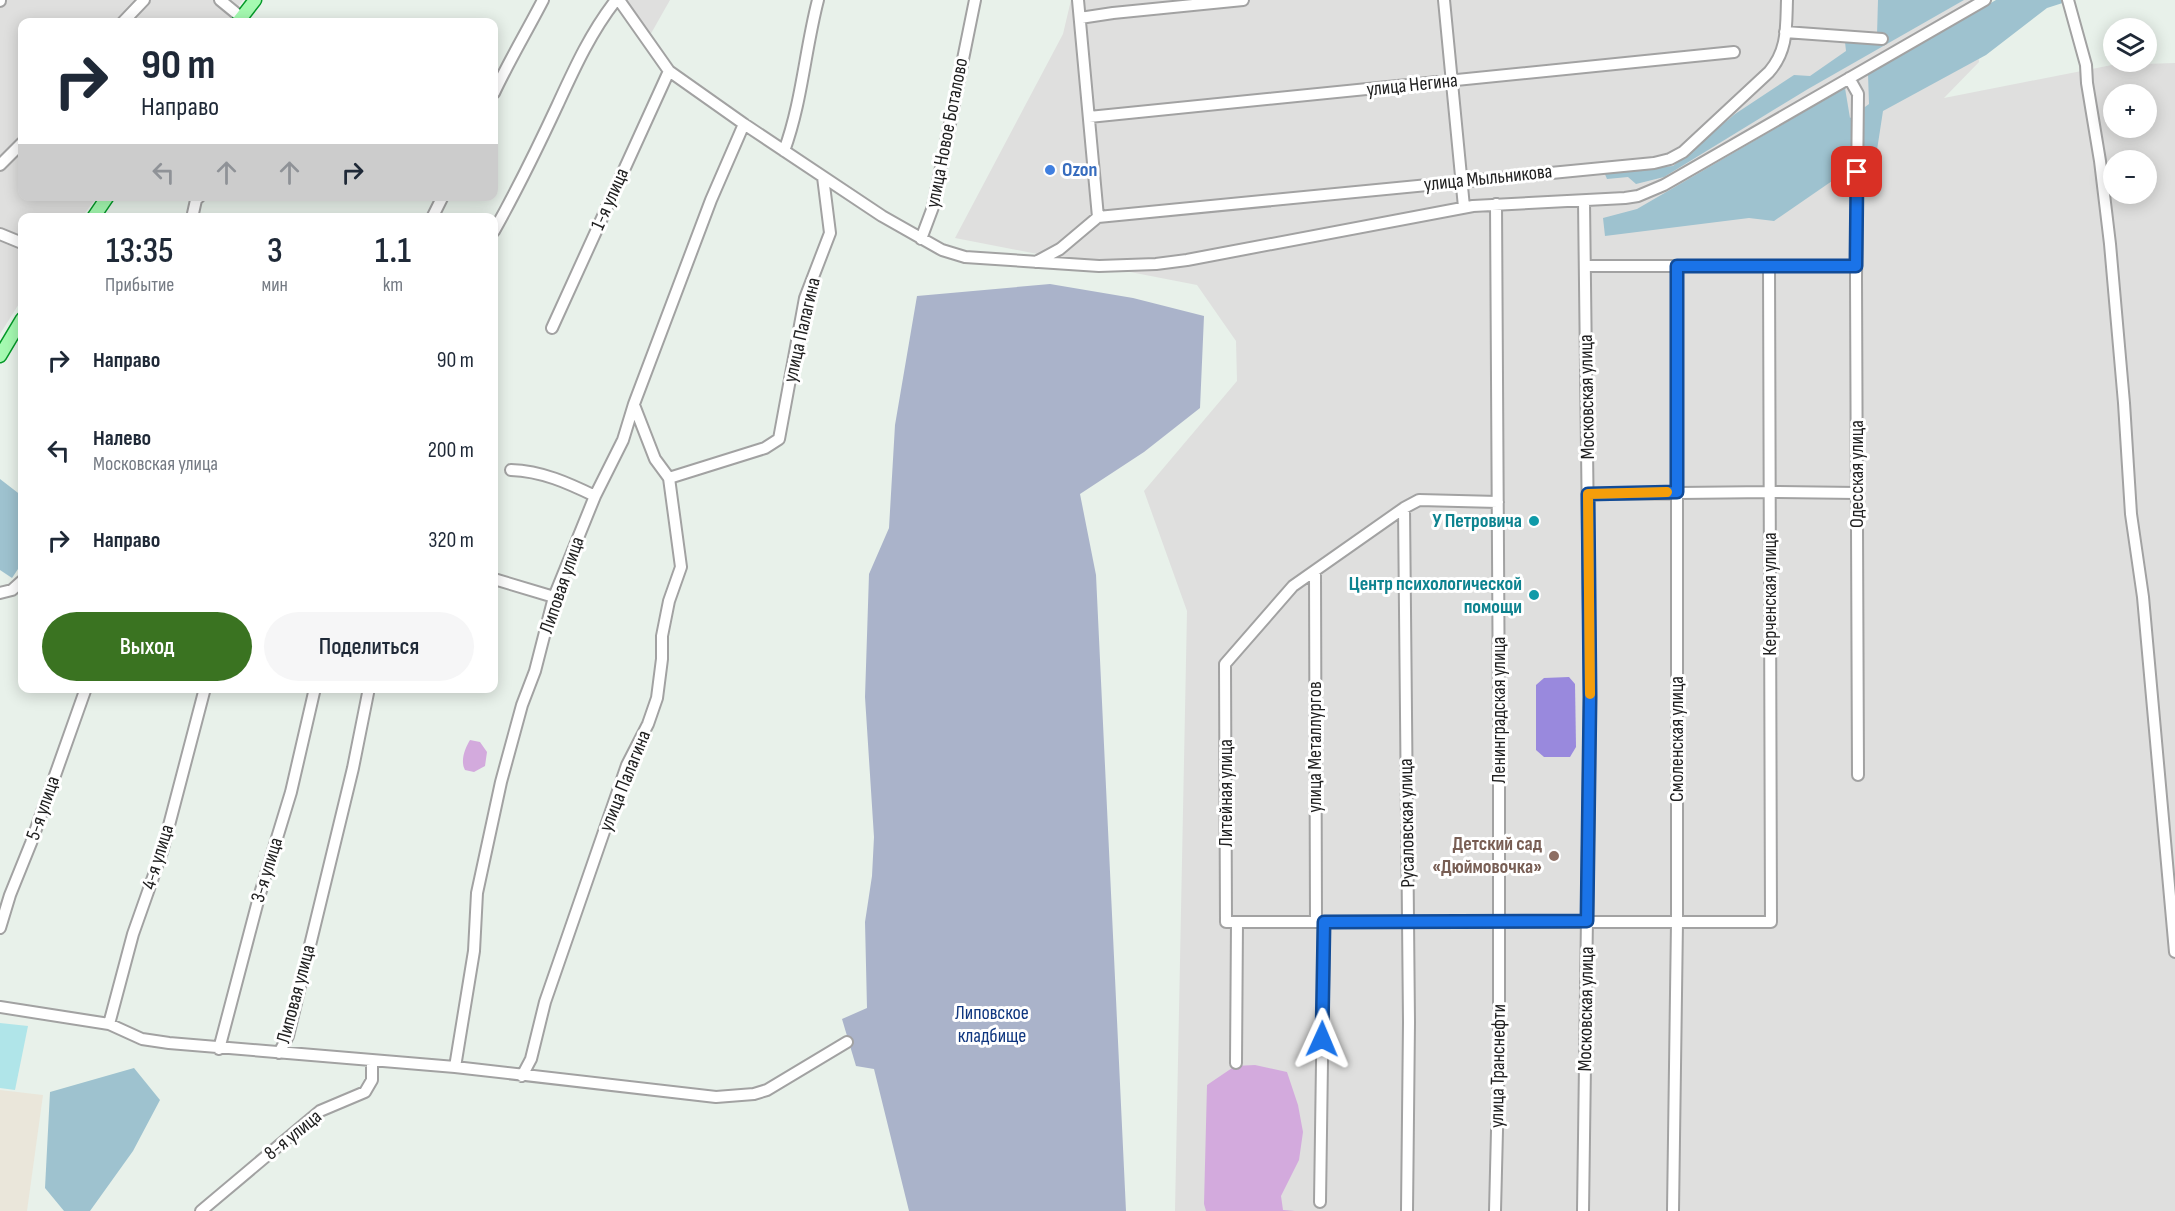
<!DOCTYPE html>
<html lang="ru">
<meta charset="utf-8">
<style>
:root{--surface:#fff;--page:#f6f6f7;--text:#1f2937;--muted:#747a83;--accent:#3a7321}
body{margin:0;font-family:"Sofia Sans Condensed",sans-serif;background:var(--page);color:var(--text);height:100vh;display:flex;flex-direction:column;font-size:22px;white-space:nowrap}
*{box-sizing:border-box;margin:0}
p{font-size:20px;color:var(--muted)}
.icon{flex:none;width:33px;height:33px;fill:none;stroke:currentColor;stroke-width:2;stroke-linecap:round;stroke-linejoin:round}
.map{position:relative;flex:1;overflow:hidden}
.drawer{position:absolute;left:18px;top:213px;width:480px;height:480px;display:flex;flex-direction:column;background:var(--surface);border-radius:12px;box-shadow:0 3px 15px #0003}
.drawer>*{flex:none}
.top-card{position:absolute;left:18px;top:18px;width:480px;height:183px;border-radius:12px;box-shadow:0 3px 15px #0003;background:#fff;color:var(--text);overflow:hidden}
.tools{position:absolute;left:2103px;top:18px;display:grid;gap:12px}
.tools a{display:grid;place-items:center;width:54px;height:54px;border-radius:50%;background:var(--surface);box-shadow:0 3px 15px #0003;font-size:30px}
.pin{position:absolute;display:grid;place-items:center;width:51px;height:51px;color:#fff;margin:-26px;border-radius:12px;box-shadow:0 3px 9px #0006}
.me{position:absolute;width:66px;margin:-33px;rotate:1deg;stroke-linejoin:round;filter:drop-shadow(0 0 4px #0008)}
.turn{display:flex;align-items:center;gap:21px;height:126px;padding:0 24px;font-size:27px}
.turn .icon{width:78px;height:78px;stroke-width:2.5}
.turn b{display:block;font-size:42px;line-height:51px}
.lanes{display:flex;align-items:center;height:57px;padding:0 24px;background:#0003;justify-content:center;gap:30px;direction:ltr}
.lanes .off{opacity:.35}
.eta{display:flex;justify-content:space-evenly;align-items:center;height:102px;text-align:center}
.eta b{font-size:36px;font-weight:600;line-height:42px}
.primary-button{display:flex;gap:12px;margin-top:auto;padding:12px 24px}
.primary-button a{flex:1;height:69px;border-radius:36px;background:var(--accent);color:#fff;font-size:24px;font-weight:600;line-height:69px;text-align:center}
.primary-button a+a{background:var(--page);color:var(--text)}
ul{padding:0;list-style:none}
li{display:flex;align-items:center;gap:18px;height:90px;padding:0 24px}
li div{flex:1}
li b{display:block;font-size:22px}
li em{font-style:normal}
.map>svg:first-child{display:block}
.residential{fill:#dfdfde;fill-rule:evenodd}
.industrial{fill:#eae6da}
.grass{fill:#b0e5e9}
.forest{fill:#9ec2cf}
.cemetery{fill:#aab3ca}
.pitch{fill:#9989dd}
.water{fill:#d3aadd}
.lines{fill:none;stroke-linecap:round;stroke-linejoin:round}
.minor-casing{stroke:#a2a2a2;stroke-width:14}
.major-casing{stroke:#049a28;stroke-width:15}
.minor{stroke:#fff;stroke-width:10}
.major{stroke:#a5fab1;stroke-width:12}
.route-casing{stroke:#114b97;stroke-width:15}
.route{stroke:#1a73e8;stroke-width:10}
.slow{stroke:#f59e0b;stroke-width:10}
.shop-dot{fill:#3f7fe0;stroke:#fff;stroke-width:2}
.culture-dot{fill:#0f9aa8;stroke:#fff;stroke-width:2}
.education-dot{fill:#8d6e63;stroke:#fff;stroke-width:2}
.labels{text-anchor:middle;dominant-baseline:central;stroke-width:6;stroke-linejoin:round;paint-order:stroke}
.street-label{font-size:20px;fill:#212121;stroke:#fff}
.shop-label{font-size:20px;font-weight:bold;fill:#366cbe;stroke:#fff;text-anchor:start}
.culture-label{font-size:20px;font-weight:bold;fill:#0d838f;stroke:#fff;text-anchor:end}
.education-label{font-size:20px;font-weight:bold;fill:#785e54;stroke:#fff;text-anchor:end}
.park-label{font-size:20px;fill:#0f367f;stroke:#fff}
</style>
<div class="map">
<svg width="2175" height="1211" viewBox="0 0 2175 1211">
<rect width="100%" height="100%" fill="#e8f1ea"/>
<path class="residential" d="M0 0H243L227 22H22V196L97 197 82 217 22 218V299L0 334Z
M625 0H670L649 37Z
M1071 0H1975L1979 62 1944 98 2112 65 2175 63V1211H1175L1187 611 1144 491 1237 381 1236 341 1197 285 955 238 1063 34ZM2114 94H2146V128H2114ZM2114 160H2146V194H2114Z"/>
<path class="industrial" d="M0 1090 43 1095 27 1211H0Z"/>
<path class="grass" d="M0 1023 28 1026 15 1090 0 1088Z"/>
<path class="forest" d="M1878 0H1964L1808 89 1664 177 1636 184 1628 177 1607 179 1604 172 1673 166 1735 114 1794 75 1810 76 1846 51 1845 42 1877 35Z
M1996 0H2072L2047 8 1986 55 1883 111 1877 150 1774 221 1749 218 1605 236 1603 218 1637 209 1845 88 1850 118 1869 104 1868 74Z
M0 479 22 496V563L12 578 0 570Z
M134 1068 160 1100 133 1151 90 1211H64L45 1188 50 1092Z"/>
<path class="cemetery" d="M1050 284 1133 298 1204 316 1200 408 1144 452 1080 494 1096 575 1126 1211H909L874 1069 856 1066 842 1019 867 1008 865 922 872 876 874 837 865 697 869 574 889 528 895 425 917 296Z"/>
<path class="pitch" d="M1569 677 1575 684 1576 747 1570 757H1544L1536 750V685L1544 678Z"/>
<path class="water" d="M470 740 480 742 487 752 485 766 474 772 465 770C460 761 465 748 470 740Z
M1255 1065 1287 1072 1298 1105 1303 1132 1299 1160 1281 1196 1283 1210 1295 1211H1206L1204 1204 1207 1085 1235 1066Z"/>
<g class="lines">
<defs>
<path id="minor" d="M220 0 242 18
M619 0 669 71 744 124 882 216 942 250 965 257 1099 266 1156 264 1187 260 1473 206 1625 198 1638 196 1664 185 1985 0
M1078 0 1098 217
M1444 0 1464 207
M2068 0 2086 65 2087 83 2100 161 2110 244 2124 403 2131 514 2143 597 2175 952
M0 1V0
M1080 18 1113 13 1243 0
M123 22 144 0
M1785 32 1882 39
M1849 78 1858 94 1856 278 1858 775
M494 93C509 61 527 31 543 0
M1089 117 1734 52
M784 151C802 102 805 50 818 0
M0 165 22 143
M1098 217 1654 163 1670 159 1683 152 1769 72C1788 50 1786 28 1787 0
M192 218 196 200 200 196
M432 218 443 196
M494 231C517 190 538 147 558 104 575 67 591 32 616 0
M0 234 22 243
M921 239 933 207 975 0
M1036 262 1060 249 1098 217
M1586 266H1856
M552 328 669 71
M511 470C542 471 568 483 595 496
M669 478 765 448 779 439 805 298 830 233 823 177
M1588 494 1770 492 1857 493
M1498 502 1419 500 1404 508 1293 586 1225 664 1226 922H1771L1769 266
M1404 508 1409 1022 1407 1211
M1315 572 1316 922
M494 579 554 597
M0 593 12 590 22 581
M0 928 10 895 31 843 86 688
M0 1007 109 1024 142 1039 169 1043 455 1067 716 1097 754 1094 767 1090 847 1042
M109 1024 133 934 162 852 205 688
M219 1049 259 897 291 792 315 688
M279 1053 288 1036 353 768 369 688
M1236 1063 1237 922
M455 1067 474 951 477 893 501 782 522 705 535 671 554 597 595 496 623 440 634 404 711 200 744 124
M522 1076 531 1059 545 1002 627 765 648 724 657 698 662 659V636L669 601 681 567 669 478 655 459 634 405
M1320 1202 1324 922
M201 1211 320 1111 365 1092 372 1080V1060
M1495 1211 1499 1050V724L1496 204
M1583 1211 1590 697 1584 201
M1673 1211 1677 922V266"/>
<path id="major" d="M238 22 255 0
M93 218 108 196
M0 356 22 319"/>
</defs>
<use href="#minor" class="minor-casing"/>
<use href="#major" class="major-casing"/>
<use href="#minor" class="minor"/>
<use href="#major" class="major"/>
</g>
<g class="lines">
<defs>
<path id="route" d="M1322 1039 1324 922 1587 921 1590 697 1588 494 1677 492V266H1856L1857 172"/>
</defs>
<use href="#route" class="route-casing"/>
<use href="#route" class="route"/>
<path class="slow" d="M1590 694 1588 494 1667 492"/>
</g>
<circle class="shop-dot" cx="1050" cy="170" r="6"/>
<g class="culture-dot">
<circle cx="1534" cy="521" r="6"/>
<circle cx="1534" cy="595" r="6"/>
</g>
<circle class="education-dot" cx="1554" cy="856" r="6"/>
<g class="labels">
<g class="street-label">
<text transform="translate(1412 85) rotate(-6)">улица Негина</text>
<text transform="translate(947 133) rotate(-79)">улица Новое Боталово</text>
<text transform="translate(1488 178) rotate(-6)">улица Мыльникова</text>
<text transform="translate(610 199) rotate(-66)">1-я улица</text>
<text transform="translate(802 330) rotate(-77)">улица Палагина</text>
<text transform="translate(1587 397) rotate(-91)">Московская улица</text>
<text transform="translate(1857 474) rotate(-90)">Одесская улица</text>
<text transform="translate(562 585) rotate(-71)">Липовая улица</text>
<text transform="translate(1770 594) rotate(-90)">Керченская улица</text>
<text transform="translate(1499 710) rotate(-90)">Ленинградская улица</text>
<text transform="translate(1677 739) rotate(-90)">Смоленская улица</text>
<text transform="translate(1315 747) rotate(-90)">улица Металлургов</text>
<text transform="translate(625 781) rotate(-68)">улица Палагина</text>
<text transform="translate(1226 793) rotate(-90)">Литейная улица</text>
<text transform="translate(43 808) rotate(-71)">5-я улица</text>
<text transform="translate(1407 823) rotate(-91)">Русаловская улица</text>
<text transform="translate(158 857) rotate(-73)">4-я улица</text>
<text transform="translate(267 870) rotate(-73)">3-я улица</text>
<text transform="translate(296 994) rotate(-75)">Липовая улица</text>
<text transform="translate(1586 1009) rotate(-89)">Московская улица</text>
<text transform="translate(1498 1066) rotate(-89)">улица Транснефти</text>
<text transform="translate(293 1135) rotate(-39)">8-я улица</text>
</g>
<g class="shop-label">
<text x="1062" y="170">Ozon</text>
</g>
<g class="culture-label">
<text x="1522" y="521">У Петровича</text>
<text x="1522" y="584">Центр психологической<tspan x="1522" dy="23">помощи</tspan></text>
</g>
<g class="education-label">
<text x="1542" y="844">Детский сад<tspan x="1542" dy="23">«Дюймовочка»</tspan></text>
</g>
<g class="park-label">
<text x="992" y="1013">Липовское<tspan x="992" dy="23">кладбище</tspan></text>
</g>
</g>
</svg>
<div class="tools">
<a><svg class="icon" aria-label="layers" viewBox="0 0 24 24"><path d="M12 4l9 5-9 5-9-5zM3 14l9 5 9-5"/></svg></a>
<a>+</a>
<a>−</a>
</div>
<div class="pin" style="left:1857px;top:172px;background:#d93025"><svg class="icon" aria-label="arrive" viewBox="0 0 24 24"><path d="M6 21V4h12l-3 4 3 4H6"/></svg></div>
<svg class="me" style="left:1322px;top:1039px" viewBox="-20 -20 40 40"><path d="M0-17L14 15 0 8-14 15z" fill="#1a73e8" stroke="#fff" stroke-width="4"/></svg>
<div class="top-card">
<div class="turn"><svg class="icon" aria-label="right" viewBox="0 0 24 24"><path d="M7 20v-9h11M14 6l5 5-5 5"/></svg><div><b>90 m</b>Направо</div></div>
<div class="lanes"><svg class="icon off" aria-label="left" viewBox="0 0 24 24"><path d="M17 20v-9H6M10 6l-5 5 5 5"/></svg><svg class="icon off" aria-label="ahead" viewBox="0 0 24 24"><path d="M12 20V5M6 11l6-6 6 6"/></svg><svg class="icon off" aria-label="ahead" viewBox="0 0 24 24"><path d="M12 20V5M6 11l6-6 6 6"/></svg><svg class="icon" aria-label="right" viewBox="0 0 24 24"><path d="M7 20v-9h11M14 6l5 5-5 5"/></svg></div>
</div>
<section class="drawer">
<div class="eta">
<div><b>13:35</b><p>Прибытие</p></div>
<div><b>3</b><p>мин</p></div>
<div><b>1.1</b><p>km</p></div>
</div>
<ul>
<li><svg class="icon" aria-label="right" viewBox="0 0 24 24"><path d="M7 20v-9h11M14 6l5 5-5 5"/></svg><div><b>Направо</b></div><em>90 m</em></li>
<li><svg class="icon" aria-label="left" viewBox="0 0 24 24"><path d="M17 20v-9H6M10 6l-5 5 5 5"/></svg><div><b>Налево</b><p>Московская улица</p></div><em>200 m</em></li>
<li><svg class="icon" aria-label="right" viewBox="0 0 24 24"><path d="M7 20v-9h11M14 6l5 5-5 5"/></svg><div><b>Направо</b></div><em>320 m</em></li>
</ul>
<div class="primary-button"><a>Выход</a><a>Поделиться</a></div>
</section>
</div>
